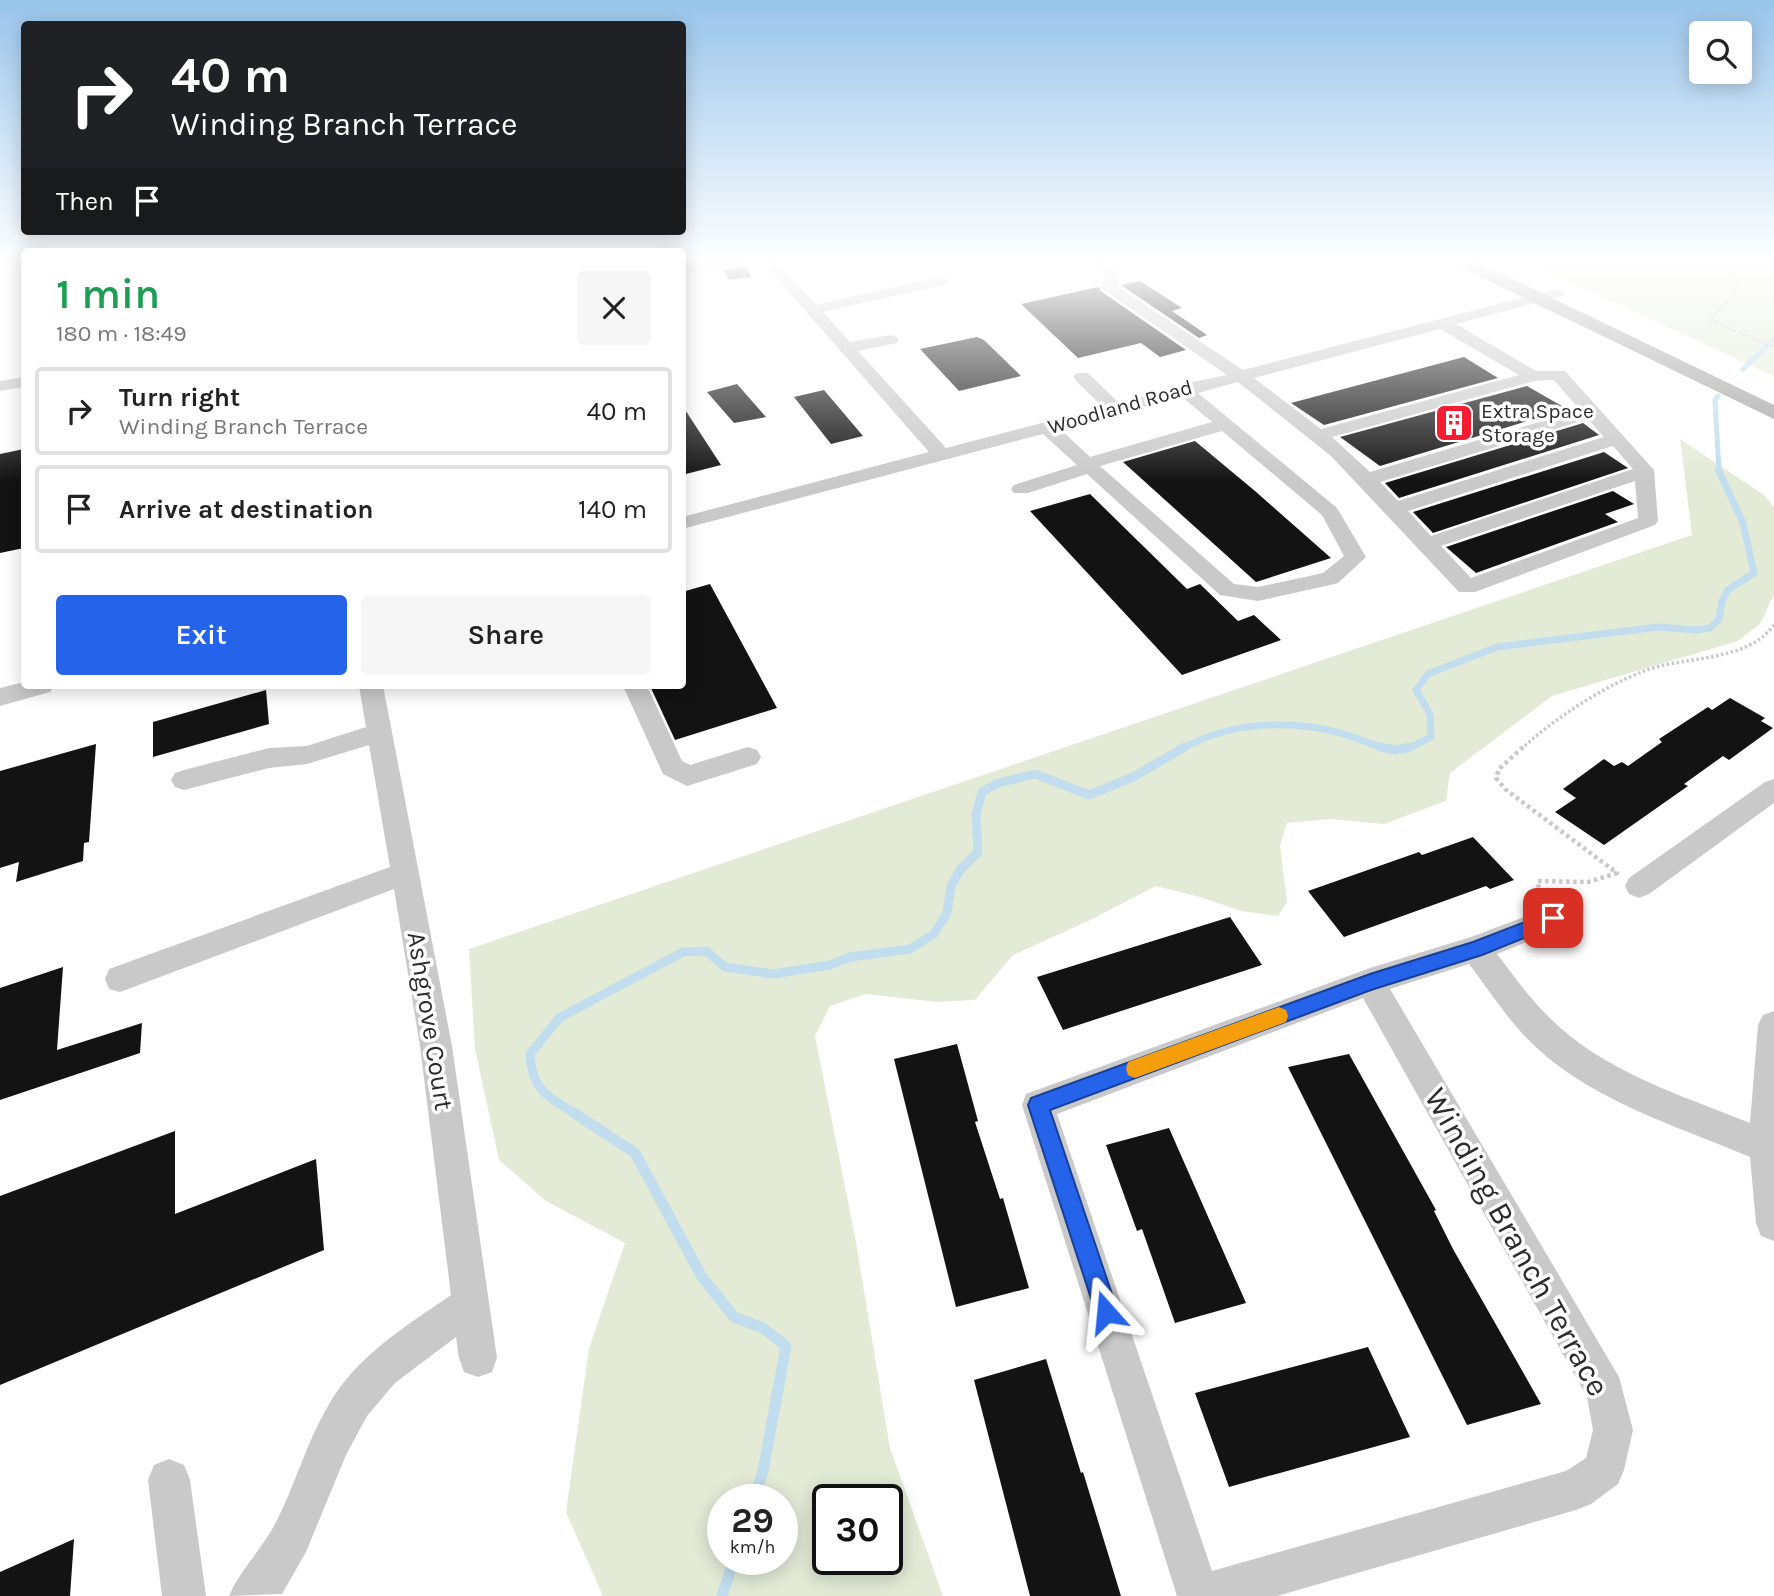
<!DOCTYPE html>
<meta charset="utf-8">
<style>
:root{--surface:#fff;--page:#f6f6f6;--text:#222;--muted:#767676;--line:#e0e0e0;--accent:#2563eb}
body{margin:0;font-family:Karla,sans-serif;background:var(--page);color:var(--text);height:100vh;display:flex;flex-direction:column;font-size:26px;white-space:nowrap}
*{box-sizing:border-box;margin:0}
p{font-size:23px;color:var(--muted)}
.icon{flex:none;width:38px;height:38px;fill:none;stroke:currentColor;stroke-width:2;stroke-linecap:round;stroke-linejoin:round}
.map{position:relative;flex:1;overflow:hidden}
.panel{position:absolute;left:21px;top:248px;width:665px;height:441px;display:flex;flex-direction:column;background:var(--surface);border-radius:7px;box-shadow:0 4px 18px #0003}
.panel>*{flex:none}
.guide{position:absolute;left:21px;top:21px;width:665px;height:214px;border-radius:7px;box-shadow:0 4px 18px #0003;background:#202124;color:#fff;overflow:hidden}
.buttons{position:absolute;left:1689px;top:21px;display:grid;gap:14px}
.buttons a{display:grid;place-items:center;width:63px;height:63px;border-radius:7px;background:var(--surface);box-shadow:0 4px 18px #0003;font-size:35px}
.speed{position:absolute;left:707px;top:1484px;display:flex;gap:14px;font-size:35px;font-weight:700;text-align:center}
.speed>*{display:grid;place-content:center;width:91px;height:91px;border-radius:50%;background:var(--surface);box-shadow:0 4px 18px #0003;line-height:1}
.speed small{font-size:18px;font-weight:400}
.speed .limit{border:4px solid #111;border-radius:10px;background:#fff;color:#111}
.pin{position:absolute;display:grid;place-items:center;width:60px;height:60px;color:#fff;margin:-30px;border-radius:14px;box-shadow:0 4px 10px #0006}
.me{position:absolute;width:77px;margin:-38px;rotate:342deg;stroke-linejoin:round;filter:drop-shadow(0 0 5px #0008)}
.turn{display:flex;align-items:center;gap:24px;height:147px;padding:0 35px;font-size:32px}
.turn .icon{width:91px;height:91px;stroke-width:2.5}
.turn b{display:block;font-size:49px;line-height:60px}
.then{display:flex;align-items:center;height:66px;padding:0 35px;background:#0003;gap:14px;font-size:26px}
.round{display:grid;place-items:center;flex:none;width:74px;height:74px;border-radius:7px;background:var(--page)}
.head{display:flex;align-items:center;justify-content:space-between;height:119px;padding:0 35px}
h1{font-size:42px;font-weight:600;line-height:52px;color:#1e9e55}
.action{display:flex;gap:14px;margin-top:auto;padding:14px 35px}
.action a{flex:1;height:80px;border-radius:7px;background:var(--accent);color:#fff;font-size:28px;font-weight:600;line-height:80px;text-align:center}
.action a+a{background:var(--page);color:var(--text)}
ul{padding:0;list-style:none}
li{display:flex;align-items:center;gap:21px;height:88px;margin:0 14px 10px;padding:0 21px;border:4px solid var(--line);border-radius:7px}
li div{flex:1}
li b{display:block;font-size:26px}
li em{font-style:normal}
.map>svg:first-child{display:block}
.green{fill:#e3ebd7;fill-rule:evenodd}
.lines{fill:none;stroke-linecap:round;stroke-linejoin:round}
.stream-far3{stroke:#c1ddee;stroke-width:5}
.stream-far2{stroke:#c1ddee;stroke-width:7}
.stream-far1{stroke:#c1ddee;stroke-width:9}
.stream{stroke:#c1ddee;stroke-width:11}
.building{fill:#131313}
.path-far2{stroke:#c9c9c9;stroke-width:2.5;stroke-dasharray:2.5 2.5;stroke-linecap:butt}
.path-far1{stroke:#c9c9c9;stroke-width:3.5;stroke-dasharray:2.5 2.5;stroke-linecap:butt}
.path{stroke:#c9c9c9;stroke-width:4.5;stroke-dasharray:3.5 3.5;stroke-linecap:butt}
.minor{fill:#c9c9c9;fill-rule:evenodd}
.major{fill:#a4a4a4;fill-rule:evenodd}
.route{fill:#2563eb;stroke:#184099;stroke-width:2}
.slow{fill:#f59e0b}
.labels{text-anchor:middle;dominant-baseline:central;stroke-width:7;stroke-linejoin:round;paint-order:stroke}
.far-street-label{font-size:21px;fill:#2c2c2c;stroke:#fff}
.far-poi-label{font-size:21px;fill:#2c2c2c;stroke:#fff;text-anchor:start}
.street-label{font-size:26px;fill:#2c2c2c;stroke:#fff}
.near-street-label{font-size:32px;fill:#2c2c2c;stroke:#fff}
</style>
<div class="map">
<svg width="1774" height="1596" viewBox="0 0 1774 1596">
<rect width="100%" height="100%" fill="#fff"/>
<path class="green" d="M1521 259H1774V376Z
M1680 439 1764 495 1774 507V595L1760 624 1738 641 1552 696 1450 773 1446 801 1384 824 1330 819 1287 823 1280 846 1287 902 1278 916 1241 911 1200 897 1156 886 1088 921 1013 955 975 1000 937 1002 865 994 830 1006 815 1036 856 1242 890 1448 943 1596H603L566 1512 589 1348 625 1243 546 1201 499 1160 475 1049 469 949 1692 535ZM723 1500H782V1559H723ZM828 1500H887V1559H828Z"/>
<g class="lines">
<path class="stream-far3" d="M1743 369 1774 339
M1718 396 1715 400 1719 471"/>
<path class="stream-far2" d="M1182 749C1228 722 1288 719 1340 733 1356 737 1370 744 1386 749
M1407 749 1431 737 1430 714 1416 690 1428 674 1497 647 1658 627 1696 630 1710 628 1719 619 1722 601 1728 590 1754 573 1743 523 1718 469"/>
<path class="stream-far1" d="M1380 747 1395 750 1411 747
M577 1115C548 1096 532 1092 530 1054L559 1018 683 952 706 951 725 967 773 974 830 965 850 957 910 949 934 934 947 913 951 886 960 870 978 852 976 814 982 792 998 783 1035 774 1089 795 1133 777 1185 747"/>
<path class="stream" d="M574 1113 635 1153 702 1277 734 1317 763 1328 786 1346 763 1471 754 1500
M722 1596 734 1559"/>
</g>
<path class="building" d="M746 266 751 277 729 280 723 270Z
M1140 281 1182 308 1172 311 1207 335 1199 338 1121 285Z
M1098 287 1102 292 1186 350 1160 357 1141 343 1078 358 1021 304Z
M977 337 984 340 1021 376 959 391 920 349Z
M1464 357 1498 378 1324 425 1291 403Z
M737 384 766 417 734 423 707 392Z
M1527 386 1567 409 1380 466 1340 437Z
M824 390 863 436 831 444 794 397Z
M682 405 721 465 682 475Z
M1583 423 1599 435 1399 498 1385 483Z
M1195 441 1255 491 1331 558 1256 582 1123 462Z
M24 449V548L0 553V454Z
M1604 452 1628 468 1433 533 1413 512Z
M1613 491 1634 504 1605 514 1618 522 1476 573 1446 547Z
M1090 494 1187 589 1200 584 1238 621 1254 615 1281 640 1182 675 1030 511Z
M710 584 777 708 675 740 650 686H682V592Z
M266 690 269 724 153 757V722Z
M1730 698 1765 718 1761 721 1773 728 1729 760 1723 756 1684 784 1688 786 1604 845 1555 812 1576 798 1563 789 1604 759 1614 766 1622 762 1628 766 1662 742 1659 739 1708 707 1712 710Z
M96 744 89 842 84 843 83 861 16 882 19 862 0 868V771Z
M1473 837 1514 880 1490 889 1486 886 1344 937 1308 891 1419 852 1422 855Z
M1230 917 1262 965 1063 1030 1037 977Z
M63 967 57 1050 142 1023 140 1053 0 1100V988Z
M957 1044 978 1121 975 1122 1000 1199 1003 1198 1029 1288 956 1307 894 1059Z
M1349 1054 1436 1210 1434 1211 1453 1249 1541 1404 1467 1425 1288 1067Z
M1169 1128 1246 1303 1175 1323 1142 1229 1137 1231 1106 1145Z
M175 1131V1214L316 1159 324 1250 0 1385V1196Z
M1368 1347 1410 1437 1229 1487 1195 1393Z
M1046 1359 1081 1473 1083 1472 1121 1596H1030L974 1380Z
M74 1539 70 1596H0V1572Z"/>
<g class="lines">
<path class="path-far2" d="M1731 259 1728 265 1735 275 1737 290 1710 320 1774 347"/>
<path class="path-far1" d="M1521 749C1556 718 1596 691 1639 673 1682 654 1744 665 1774 625"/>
<path class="path" d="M1523 747 1499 769 1496 778 1505 789 1617 873 1588 882 1538 881 1539 891 1532 900"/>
<path class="minor" d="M725 259H756L749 263 682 274V265Z
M760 259H775L816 305 941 276 946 278 949 281 946 284 823 312 850 342 891 335 897 337 899 340 897 343 858 351 946 448 1103 407 1076 381 1073 377 1076 373H1088L1119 403 1175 388 1177 385 1227 375 1104 290 1101 287 1105 273 1090 259H1105L1120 272 1117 286 1243 370 1552 290H1562L1565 293 1562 296 1456 324 1536 371H1565L1654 470 1658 521 1655 525 1475 592H1459L1331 456 1238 382 1198 393 1337 508 1366 557 1338 583 1330 585 1258 601 1220 595 1087 474 1028 493H1014L1011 489 1014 485 1077 465 1043 434 682 529V517L929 452ZM1440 329 1519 375 1321 429 1254 378ZM1554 380 1580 410 1370 472 1332 437 1534 381ZM1182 397 1212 422 1090 457 1060 429ZM1588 419 1604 437 1398 501 1380 482ZM1222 431 1322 515 1344 556 1323 573 1258 587 1234 584 1100 466ZM1613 446 1633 469 1431 536 1408 511ZM1635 481 1638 518 1471 578 1441 546Z
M24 377V387L0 391V381Z
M24 682V686H54L50 692 0 706V688Z
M359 686H383L392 732 452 1046 497 1358 492 1372 478 1377 464 1372 459 1358 456 1337 395 1383 367 1416 346 1455 306 1552 282 1594 229 1596C240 1570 262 1549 275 1524 295 1486 306 1443 328 1406 356 1356 405 1327 451 1295L420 1046 394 889 120 992 109 989 105 979 109 969 390 867 369 745 307 764 269 768 184 790 175 787 171 780 175 773 184 770 269 748 307 746 366 727Z
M623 686H647L682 761 690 765 748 747 757 750 761 757 757 764 687 786 663 774Z
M1774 779V803L1649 894 1639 898 1629 894 1625 886 1629 878 1765 782Z
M1553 906 1563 909 1567 918 1563 927 1497 954C1512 973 1526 994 1544 1012 1598 1070 1678 1094 1750 1123L1758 1025 1763 1015 1774 1011V1241L1761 1236 1756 1223 1750 1157C1672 1124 1579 1097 1521 1032 1502 1011 1486 986 1469 964L1390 989 1619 1377 1633 1430 1624 1470 1618 1484 1591 1504 1576 1510 1277 1596H1177L1022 1105 1026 1094 1370 968 1471 937ZM1363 998 1587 1397 1593 1430 1586 1458 1566 1471 1212 1571 1057 1114Z
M169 1459 184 1465 190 1480 206 1596H162L148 1480 154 1465Z"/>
<path class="major" d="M1449 259H1471L1774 405V419L1452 263Z"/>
</g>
<linearGradient id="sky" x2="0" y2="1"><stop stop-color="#98c4ea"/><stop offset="0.54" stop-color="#fff"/><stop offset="1" stop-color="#fff" stop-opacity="0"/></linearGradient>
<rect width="1774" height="482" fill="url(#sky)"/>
<path class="route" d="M1553 911 1559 913 1562 918 1559 924 1482 955 1371 990 1050 1110 1118 1312 1114 1320 1106 1323 1098 1320 1028 1105 1031 1098 1370 974 1473 942Z"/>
<path class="slow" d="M1279 1007 1286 1010 1288 1016 1286 1022 1135 1078 1128 1075 1126 1069 1128 1062Z"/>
<defs>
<symbol id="building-square" viewBox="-11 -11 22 22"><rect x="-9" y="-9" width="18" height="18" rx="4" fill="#f41d31" stroke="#fff"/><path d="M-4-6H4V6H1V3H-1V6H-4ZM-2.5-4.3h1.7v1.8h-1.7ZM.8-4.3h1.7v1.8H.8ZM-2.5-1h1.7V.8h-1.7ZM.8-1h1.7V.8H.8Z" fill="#fff"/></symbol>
</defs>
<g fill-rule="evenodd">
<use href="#building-square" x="1432" y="401" width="44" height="44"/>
</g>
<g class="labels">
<g class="far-street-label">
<text transform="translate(1120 407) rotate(-16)">Woodland Road</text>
</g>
<g class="far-poi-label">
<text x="1481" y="411">Extra Space<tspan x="1481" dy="24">Storage</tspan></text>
</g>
<g class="street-label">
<text transform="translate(430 1021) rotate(81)">Ashgrove Court</text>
</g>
<g class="near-street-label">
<text transform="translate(1517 1242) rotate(61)">Winding Branch Terrace</text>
</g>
</g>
</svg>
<div class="buttons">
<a><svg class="icon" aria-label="search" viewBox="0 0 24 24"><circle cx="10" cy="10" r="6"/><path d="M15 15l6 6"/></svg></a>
</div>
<div class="speed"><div>29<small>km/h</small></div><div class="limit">30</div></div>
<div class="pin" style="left:1553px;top:918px;background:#d93025"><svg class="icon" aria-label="arrive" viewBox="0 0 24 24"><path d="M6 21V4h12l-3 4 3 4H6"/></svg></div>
<svg class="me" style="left:1106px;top:1312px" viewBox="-20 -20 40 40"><path d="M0-17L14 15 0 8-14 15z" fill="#2563eb" stroke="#fff" stroke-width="4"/></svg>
<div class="guide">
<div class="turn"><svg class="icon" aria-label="right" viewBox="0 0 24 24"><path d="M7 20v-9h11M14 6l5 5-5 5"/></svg><div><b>40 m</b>Winding Branch Terrace</div></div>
<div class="then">Then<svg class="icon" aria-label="arrive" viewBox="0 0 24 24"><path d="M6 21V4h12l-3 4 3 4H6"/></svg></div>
</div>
<section class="panel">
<div class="head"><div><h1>1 min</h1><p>180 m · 18:49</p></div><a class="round"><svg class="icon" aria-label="close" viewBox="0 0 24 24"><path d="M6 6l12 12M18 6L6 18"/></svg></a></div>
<ul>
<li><svg class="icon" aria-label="right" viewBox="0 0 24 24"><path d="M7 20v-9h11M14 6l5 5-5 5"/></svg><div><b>Turn right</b><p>Winding Branch Terrace</p></div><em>40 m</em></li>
<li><svg class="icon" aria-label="arrive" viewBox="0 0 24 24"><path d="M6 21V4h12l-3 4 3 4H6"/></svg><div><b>Arrive at destination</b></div><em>140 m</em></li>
</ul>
<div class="action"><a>Exit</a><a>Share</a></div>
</section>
</div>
